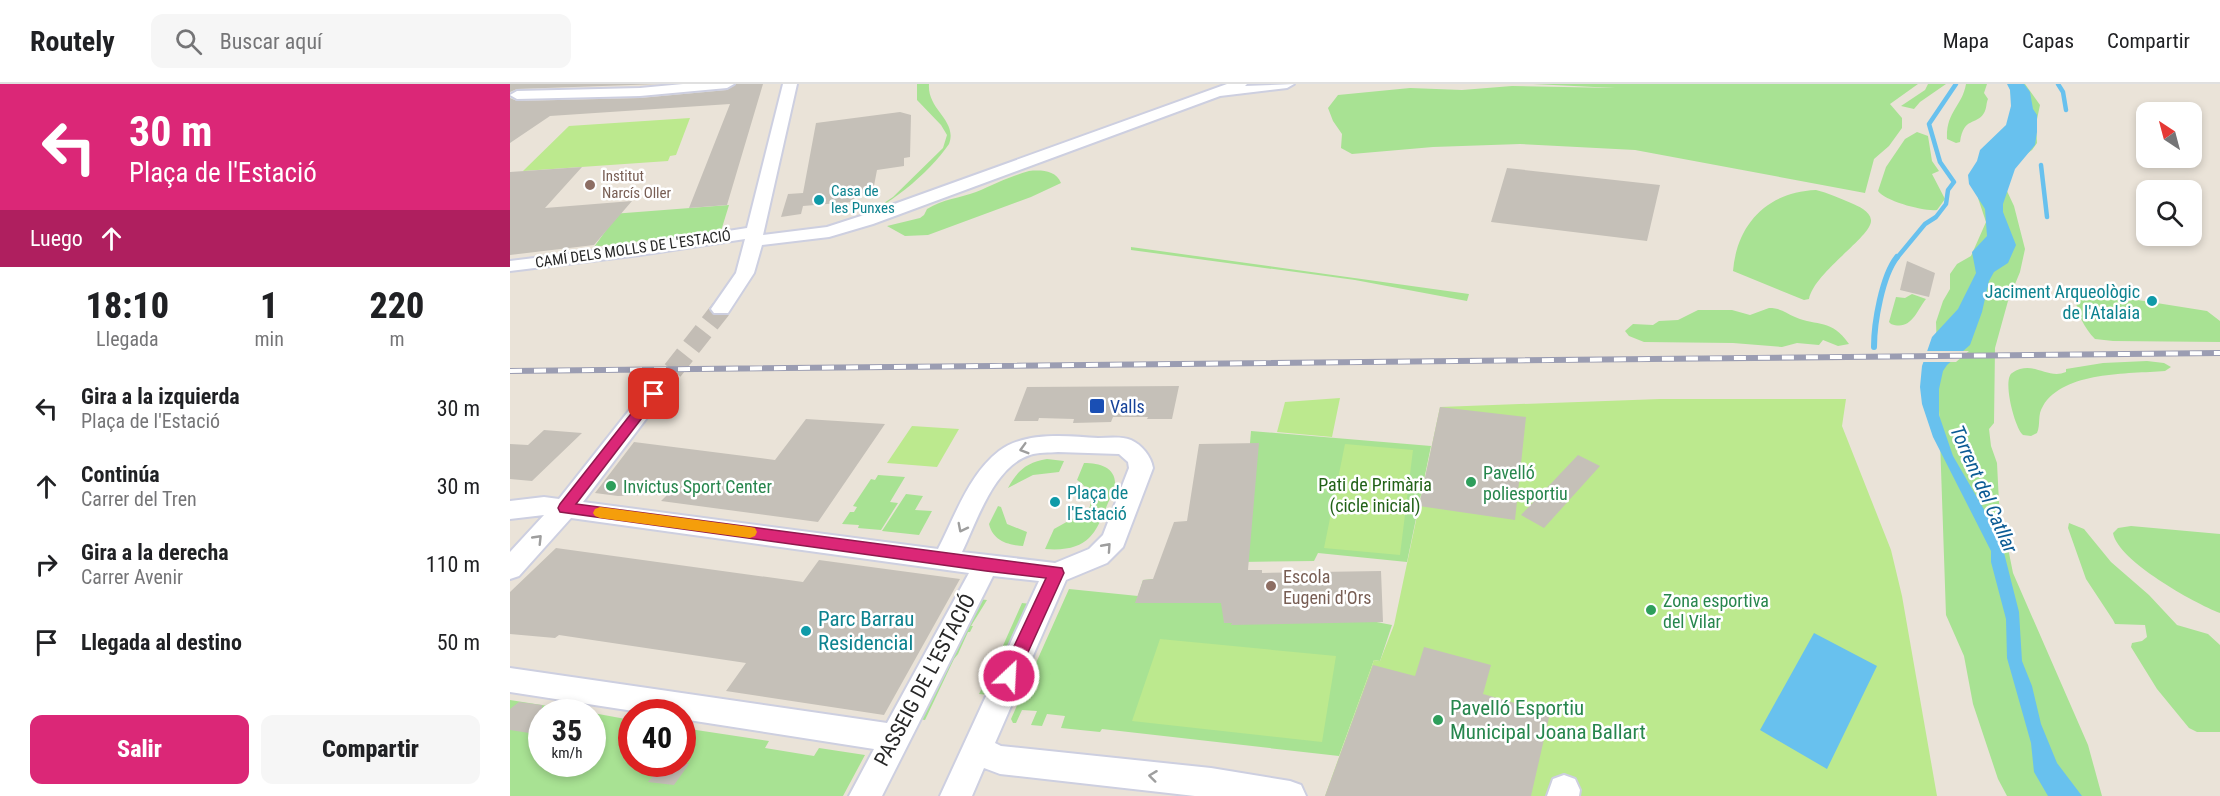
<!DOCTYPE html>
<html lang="es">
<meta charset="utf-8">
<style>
:root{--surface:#fff;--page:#f6f6f6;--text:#202124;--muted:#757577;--line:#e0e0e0;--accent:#db2777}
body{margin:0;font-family:"Roboto Condensed",sans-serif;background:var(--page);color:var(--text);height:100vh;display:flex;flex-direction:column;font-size:22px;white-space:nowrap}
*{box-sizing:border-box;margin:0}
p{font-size:20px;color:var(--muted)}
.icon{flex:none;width:33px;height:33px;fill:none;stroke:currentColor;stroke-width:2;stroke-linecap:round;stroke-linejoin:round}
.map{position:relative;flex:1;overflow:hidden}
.drawer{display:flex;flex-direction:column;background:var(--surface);width:510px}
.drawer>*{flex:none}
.guide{background:#db2777;color:#fff;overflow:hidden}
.needle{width:39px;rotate:324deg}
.tools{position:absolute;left:1626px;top:18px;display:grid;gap:12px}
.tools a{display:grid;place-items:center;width:66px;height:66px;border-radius:12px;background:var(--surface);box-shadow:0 3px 9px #0003;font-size:30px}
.speed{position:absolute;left:18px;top:615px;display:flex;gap:12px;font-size:30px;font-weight:700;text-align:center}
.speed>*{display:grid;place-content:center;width:78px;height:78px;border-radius:50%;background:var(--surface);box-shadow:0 3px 9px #0003;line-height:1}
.speed small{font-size:15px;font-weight:400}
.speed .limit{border:9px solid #d22;background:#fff;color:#111}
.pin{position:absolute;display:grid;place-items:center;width:51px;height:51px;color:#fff;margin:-26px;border-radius:12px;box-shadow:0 3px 9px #0006}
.me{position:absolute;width:66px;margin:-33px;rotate:25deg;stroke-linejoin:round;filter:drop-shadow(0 0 4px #0008)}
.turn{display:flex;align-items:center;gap:21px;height:126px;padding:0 30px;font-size:27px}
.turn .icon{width:78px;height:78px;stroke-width:2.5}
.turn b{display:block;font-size:42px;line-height:51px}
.then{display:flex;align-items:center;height:57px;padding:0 30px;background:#0003;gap:12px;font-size:22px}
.eta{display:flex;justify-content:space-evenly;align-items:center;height:102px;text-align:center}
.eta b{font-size:36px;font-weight:800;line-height:42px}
.primary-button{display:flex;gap:12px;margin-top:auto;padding:12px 30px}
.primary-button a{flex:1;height:69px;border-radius:12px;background:var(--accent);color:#fff;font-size:24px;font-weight:800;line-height:69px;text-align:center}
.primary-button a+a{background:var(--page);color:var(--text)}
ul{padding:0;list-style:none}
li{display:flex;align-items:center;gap:18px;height:78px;padding:0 30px}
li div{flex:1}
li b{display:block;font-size:22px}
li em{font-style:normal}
header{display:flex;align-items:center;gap:36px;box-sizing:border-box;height:84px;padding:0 30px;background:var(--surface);border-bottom:2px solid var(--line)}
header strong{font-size:28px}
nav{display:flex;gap:33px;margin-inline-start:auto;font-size:21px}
.search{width:420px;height:54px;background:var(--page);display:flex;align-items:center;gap:15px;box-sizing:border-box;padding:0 21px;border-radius:12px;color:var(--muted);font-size:22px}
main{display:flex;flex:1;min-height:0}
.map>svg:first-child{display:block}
.green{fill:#a8e293}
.pitch{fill:#bce98e}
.water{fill:#68c1ee}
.pier{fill:#eae3d8}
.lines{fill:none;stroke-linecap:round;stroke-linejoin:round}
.stream-far1{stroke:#68c1ee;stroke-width:4.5}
.stream{stroke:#68c1ee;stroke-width:6}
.building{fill:#c5c0b8}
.minor-tunnel{stroke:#c3bdb5;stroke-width:20;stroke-dasharray:20 10;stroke-linecap:butt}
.minor-casing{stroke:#cdcfe0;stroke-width:4}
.minor{fill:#fff;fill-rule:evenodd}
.rail-casing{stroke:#9b9db2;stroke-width:6}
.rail{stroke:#fff;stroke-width:4;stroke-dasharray:12;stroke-linecap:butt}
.oneway{stroke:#9e9e9e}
.route{fill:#db2777;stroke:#8e194d;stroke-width:1.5}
.slow{fill:#f59e0b}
.education-dot{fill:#8d6e63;stroke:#fff;stroke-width:2}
.culture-dot{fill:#0f9aa8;stroke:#fff;stroke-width:2}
.transit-dot{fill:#1a4fb4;stroke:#fff;stroke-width:2}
.leisure-dot{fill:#2e9e5b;stroke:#fff;stroke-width:2}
.labels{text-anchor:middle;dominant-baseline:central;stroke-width:5;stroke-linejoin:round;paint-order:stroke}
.far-education-label{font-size:15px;fill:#785e54;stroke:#fff;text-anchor:start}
.far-culture-label{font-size:15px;fill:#0d838f;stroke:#fff;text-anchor:start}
.far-street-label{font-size:15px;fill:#272727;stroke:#fff}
.culture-label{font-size:18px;fill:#0d838f;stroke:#fff;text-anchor:end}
.transit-label{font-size:18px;fill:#164399;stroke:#fff;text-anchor:start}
.leisure-label{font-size:18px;fill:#27864d;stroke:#fff;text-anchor:start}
.park-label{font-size:18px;fill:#226218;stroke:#fff}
.education-label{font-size:18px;fill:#785e54;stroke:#fff;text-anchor:start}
.water-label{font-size:20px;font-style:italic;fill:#0c5c95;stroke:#fff}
.near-culture-label{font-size:21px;fill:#0d838f;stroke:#fff;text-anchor:start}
.near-street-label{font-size:21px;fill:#272727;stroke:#fff}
.near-leisure-label{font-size:21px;fill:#27864d;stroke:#fff;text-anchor:start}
</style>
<header>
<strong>Routely</strong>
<div class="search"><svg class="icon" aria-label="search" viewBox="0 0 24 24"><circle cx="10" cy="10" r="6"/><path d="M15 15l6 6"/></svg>Buscar aquí</div>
<nav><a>Mapa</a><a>Capas</a><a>Compartir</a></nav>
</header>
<main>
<section class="drawer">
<div class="guide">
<div class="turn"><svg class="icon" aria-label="left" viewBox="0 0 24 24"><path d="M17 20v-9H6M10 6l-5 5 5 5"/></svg><div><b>30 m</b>Plaça de l'Estació</div></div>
<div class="then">Luego<svg class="icon" aria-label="ahead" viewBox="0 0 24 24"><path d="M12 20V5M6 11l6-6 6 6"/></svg></div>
</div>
<div class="eta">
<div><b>18:10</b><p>Llegada</p></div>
<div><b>1</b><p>min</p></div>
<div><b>220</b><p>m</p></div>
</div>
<ul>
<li><svg class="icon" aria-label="left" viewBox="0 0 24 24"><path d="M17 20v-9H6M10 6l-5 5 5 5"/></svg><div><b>Gira a la izquierda</b><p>Plaça de l'Estació</p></div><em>30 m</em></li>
<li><svg class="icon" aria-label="ahead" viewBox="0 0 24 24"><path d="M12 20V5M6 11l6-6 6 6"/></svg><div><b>Continúa</b><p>Carrer del Tren</p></div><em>30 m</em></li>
<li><svg class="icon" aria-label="right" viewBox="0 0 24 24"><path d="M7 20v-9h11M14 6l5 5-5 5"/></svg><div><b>Gira a la derecha</b><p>Carrer Avenir</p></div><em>110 m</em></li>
<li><svg class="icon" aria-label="arrive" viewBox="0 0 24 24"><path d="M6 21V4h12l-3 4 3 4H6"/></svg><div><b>Llegada al destino</b></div><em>50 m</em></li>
</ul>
<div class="primary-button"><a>Salir</a><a>Compartir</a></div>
</section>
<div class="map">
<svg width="1710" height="712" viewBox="0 0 1710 712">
<rect width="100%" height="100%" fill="#eae3d8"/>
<path class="green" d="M407 0H419C417 26 448 36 439 60 419 89 376 126 342 135L368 123 383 113 433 64 437 51 431 41 407 16Z
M1023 0H1408L1380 20 1392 34V44L1379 62 1364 75 1355 109 1125 66 1010 60 923 63 842 70 831 64 832 50 823 37 818 24 828 11 900 4 952 6 1002 2 1105 4Z
M1418 0H1436L1410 18 1404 25 1391 22 1415 6Z
M1456 0H1477L1474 9 1478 15C1476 19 1477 24 1474 29 1466 42 1454 32 1450 58L1446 59 1437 55C1436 27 1452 23 1456 0Z
M1500 0H1515L1530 21 1526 40 1527 59 1522 66 1489 90 1504 122 1515 165 1510 188 1498 217 1485 264 1484 339 1479 345 1481 362 1487 379 1489 419 1503 489 1578 661 1592 712H1497L1488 695 1463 620 1454 572 1436 531 1426 238 1433 217 1440 205V190L1447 180 1461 172 1476 138 1468 114 1505 57Z
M1407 48 1418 52 1422 77 1429 87 1422 90 1435 115 1427 126C1415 128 1375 117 1368 107L1376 83 1395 55Z
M519 87C531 86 546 86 551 99L521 113 418 151 395 152 377 142 410 134 414 131 417 125C433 115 450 114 466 108 485 100 498 93 519 87Z
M1306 106C1318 109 1329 114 1341 119 1348 122 1360 127 1361 136 1363 152 1304 188 1299 215L1294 216 1223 187C1227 140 1257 108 1306 106Z
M219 121 211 147 84 163 102 138V130Z
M621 163 959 210 957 217 845 196 621 166Z
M1571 207 1697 227 1710 237V258L1603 257 1585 255C1574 244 1564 225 1566 209Z
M1402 210 1416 215C1406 228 1401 247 1381 240L1379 238 1386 213 1395 214Z
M1259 224C1271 224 1276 229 1285 233 1308 243 1321 234 1339 260L1328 262 1313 256 1309 261 1287 259 1272 263 1223 259 1134 258 1119 252 1115 247 1123 240 1143 241 1149 237 1168 236 1188 226H1222L1240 231Z
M1637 277 1654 279 1661 283 1655 287C1618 290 1554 287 1533 322 1527 331 1531 340 1527 349L1521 352 1513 351C1505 345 1492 296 1502 289 1523 275 1537 296 1556 288V285L1593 279Z
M741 347 921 362 897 478 808 469 804 477 730 478Z
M537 375 554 377 549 388 523 391 498 404C507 387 517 378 537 375Z
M574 379C591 379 607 384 605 403 587 441 587 469 535 465L544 445 578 426C585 416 577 402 567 396Z
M368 391 395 393 380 418 388 419 371 446 348 444 349 441 332 440 340 428H344L347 423 343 422 361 395 365 396Z
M396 410 413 412 405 426 422 427 409 451 372 447Z
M488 422 491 423 497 440 517 448 513 462C498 461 483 457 479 440Z
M1559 439 1574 445 1601 478 1639 511 1667 541 1698 550 1710 561V648H1687L1679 644 1647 605 1621 563 1622 559 1632 557 1637 553 1635 541 1605 540 1603 536 1576 495 1558 444Z
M1621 442 1710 450V529C1684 519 1608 477 1603 449L1608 444Z
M643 495 882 541 870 577 864 576 829 672 592 645 590 648 551 644 555 632 537 630 532 642 521 641 527 627 512 626 506 639H503L501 635 559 505 628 512 633 496Z
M468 515 477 516 461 542H463L460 548H458L448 570 444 575 415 636 406 635Z
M512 519 521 520 479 611 469 610 484 581 482 580 485 575H487Z
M0 616 76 628H32V680H82L83 629 121 636 122 680H172L173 644 259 657 255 664 304 672 309 664 355 671 333 712H0Z"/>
<path class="pitch" d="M180 34 166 71 160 72 158 77 13 87 59 42Z
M830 314 822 353 767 348 775 318Z
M1150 315H1336L1332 342 1381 466 1392 512 1427 712H815L864 576 870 577 884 541 930 323Z
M402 342 449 345 427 383 377 379Z
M835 360 903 366 890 471 814 464Z
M650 555 826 572 812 658 622 637Z"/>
<path class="water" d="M1497 0H1514L1520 8 1523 25 1527 31V48L1525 61 1505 85 1493 120V128L1506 161 1498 179 1484 188 1479 197 1472 228 1460 261 1437 281 1433 287 1429 305V331L1443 372 1490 453 1509 528 1512 577 1522 602 1531 640 1547 679 1572 712H1538L1524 688 1521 659 1497 574 1496 535 1481 478V467L1423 353 1412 320 1410 303 1412 282 1422 253 1448 225 1466 189 1462 168 1477 152 1475 125 1459 100 1458 91 1467 77 1470 66 1496 41 1501 22 1500 6Z
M1304 549 1367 582 1317 685 1250 646Z"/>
<path class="pier" d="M1415 267H1459L1446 278H1411Z"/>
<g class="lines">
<path class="stream-far1" d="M1548 0 1553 8 1556 26
M1531 81 1537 133
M1386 175 1415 140 1426 133 1436 120 1438 106 1444 98 1430 78 1419 40 1446 0"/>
<path class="stream" d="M1364 263C1364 239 1372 192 1387 173"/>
</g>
<path class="building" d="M0 0H149L7 5 0 8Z
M226 0H253L217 121 179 124 220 20 40 32 0 59V14L7 17 130 14 217 6Z
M390 28 401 31 400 73 394 74V82L367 86 363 107 348 110 341 118 293 122 291 130 271 133 278 110 293 109 306 39Z
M72 83 35 124 122 117 84 161 0 171V88Z
M997 84 1150 101 1137 157 981 138Z
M1397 177 1425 189 1419 213 1390 206Z
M669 302 662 335H637L638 333H603L601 338 563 339 564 335 529 334 528 337H504L517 303Z
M930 323 1016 333 1005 436 909 422Z
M296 335 375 340 308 438 151 417 158 410 108 412 85 409 124 358 265 376Z
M34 346 72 349 22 397 0 395V360L18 361Z
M749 359 738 486H752V489L871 487 873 538 721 541 722 539H714L711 519H625L633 496 643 495 664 438 677 437 689 360Z
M1068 371 1090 382 1034 444 1011 431Z
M46 464 293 498 309 476 450 495 374 631 216 607 236 579 49 551 45 554 0 550V508Z
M914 563 981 581 973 610 1040 629 1021 712H815L863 581 905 592Z
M9 618 32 621V651L0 646V625Z
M152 680H179L164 701 138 698Z"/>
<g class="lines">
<path class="minor-tunnel" d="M144 310 211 225"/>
<defs>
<path id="minor" d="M173 0H224L217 4 130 12 7 15 0 11 7 7 130 4Z
M273 0H287L253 151 317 143 351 132 717 0H737L735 2 784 0 777 4 710 12 363 140 319 153 252 161 244 189 218 229H204L201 225 226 189 235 155 130 171 0 187V177L130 161 237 144Z
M144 303 152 305 155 310 73 418 428 465C445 432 459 390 489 367 516 347 557 352 588 354 599 354 611 352 621 356 632 361 641 372 643 384L613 463 597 479 556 496 485 659 491 662 701 684 780 697 791 701 796 712H685L490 690 474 684 462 712H430L529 497 483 492 372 712H339L364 665 172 635V628H130L0 608V584L377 639 459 489 61 434 9 492 0 495V468L34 431 0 435V417L34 413 49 415 136 305ZM548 368 609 370 618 378 619 384 593 451 579 465 545 479 452 468C467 437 484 382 520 371 528 368 539 369 548 368Z
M1054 691 1065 695 1070 706 1069 712H1037L1043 695Z"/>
</defs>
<use href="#minor" class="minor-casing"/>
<use href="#minor" class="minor"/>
<defs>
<path id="rail" d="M0 287 1710 269"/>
</defs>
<use href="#rail" class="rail-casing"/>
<use href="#rail" class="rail"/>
</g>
<defs><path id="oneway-chevron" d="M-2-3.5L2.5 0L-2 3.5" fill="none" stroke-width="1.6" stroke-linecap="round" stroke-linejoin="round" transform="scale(1.5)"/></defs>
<g class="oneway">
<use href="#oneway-chevron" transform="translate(514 365) rotate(164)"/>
<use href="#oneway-chevron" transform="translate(452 444) rotate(117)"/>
<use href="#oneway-chevron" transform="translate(28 455) rotate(-46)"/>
<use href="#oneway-chevron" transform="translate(597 463) rotate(-48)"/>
<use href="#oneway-chevron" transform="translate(643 692) rotate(-173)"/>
</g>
<path class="route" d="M144 306 148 307 150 310 148 313 66 420 552 484 554 489 505 597 499 599 492 597 490 592 536 494 476 487 50 428 48 424 50 420 139 307Z"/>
<path class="slow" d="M90 423 240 443 245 444 247 448 245 452 240 454 90 434 85 432 83 429 85 425Z"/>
<g class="education-dot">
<circle cx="80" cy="101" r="6"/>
<circle cx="761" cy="502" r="6"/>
</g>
<g class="culture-dot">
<circle cx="309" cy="116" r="6"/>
<circle cx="1642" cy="217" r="6"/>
<circle cx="545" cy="418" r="6"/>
<circle cx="296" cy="547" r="6"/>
</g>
<rect class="transit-dot" x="579" y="314" width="16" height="16" rx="3"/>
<g class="leisure-dot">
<circle cx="961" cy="398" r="6"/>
<circle cx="101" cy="402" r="6"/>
<circle cx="1141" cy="526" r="6"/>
<circle cx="928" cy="636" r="6"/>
</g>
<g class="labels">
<g class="far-education-label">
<text x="92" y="92">Institut<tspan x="92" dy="17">Narcís Oller</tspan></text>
</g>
<g class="far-culture-label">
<text x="321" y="107">Casa de<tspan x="321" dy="17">les Punxes</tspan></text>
</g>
<g class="far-street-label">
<text transform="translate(123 165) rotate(-8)">CAMÍ DELS MOLLS DE L'ESTACIÓ</text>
</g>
<g class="culture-label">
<text x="1630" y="207">Jaciment Arqueològic<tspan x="1630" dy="21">de l'Atalaia</tspan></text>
<text x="557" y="408" text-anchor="start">Plaça de<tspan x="557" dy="21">l'Estació</tspan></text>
</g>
<g class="transit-label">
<text x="600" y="322">Valls</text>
</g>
<g class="leisure-label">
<text x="973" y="388">Pavelló<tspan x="973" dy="21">poliesportiu</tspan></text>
<text x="113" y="402">Invictus Sport Center</text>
<text x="1153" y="516">Zona esportiva<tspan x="1153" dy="21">del Vilar</tspan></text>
</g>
<g class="park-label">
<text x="865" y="400">Pati de Primària<tspan x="865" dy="21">(cicle inicial)</tspan></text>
</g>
<g class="education-label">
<text x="773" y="492">Escola<tspan x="773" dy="21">Eugeni d'Ors</tspan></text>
</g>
<g class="water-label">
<text transform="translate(1474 405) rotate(66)">Torrent del Catllar</text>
</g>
<g class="near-culture-label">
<text x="308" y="535">Parc Barrau<tspan x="308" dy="24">Residencial</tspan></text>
</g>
<g class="near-street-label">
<text transform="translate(415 596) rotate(-62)">PASSEIG DE L'ESTACIÓ</text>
</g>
<g class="near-leisure-label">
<text x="940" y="624">Pavelló Esportiu<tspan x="940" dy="24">Municipal Joana Ballart</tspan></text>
</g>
</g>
</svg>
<div class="tools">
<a><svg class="needle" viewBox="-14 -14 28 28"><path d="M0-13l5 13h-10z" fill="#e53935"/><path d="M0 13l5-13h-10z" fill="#757577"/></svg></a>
<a><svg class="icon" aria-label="search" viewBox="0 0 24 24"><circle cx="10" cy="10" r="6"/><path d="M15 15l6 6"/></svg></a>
</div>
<div class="speed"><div>35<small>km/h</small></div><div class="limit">40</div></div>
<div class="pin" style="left:144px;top:310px;background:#d93025"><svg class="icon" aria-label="arrive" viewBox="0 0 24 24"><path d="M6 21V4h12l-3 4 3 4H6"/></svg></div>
<svg class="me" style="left:499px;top:592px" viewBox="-20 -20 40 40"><circle r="17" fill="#db2777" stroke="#fff" stroke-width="3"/><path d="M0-11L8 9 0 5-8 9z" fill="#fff"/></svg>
</div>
</main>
